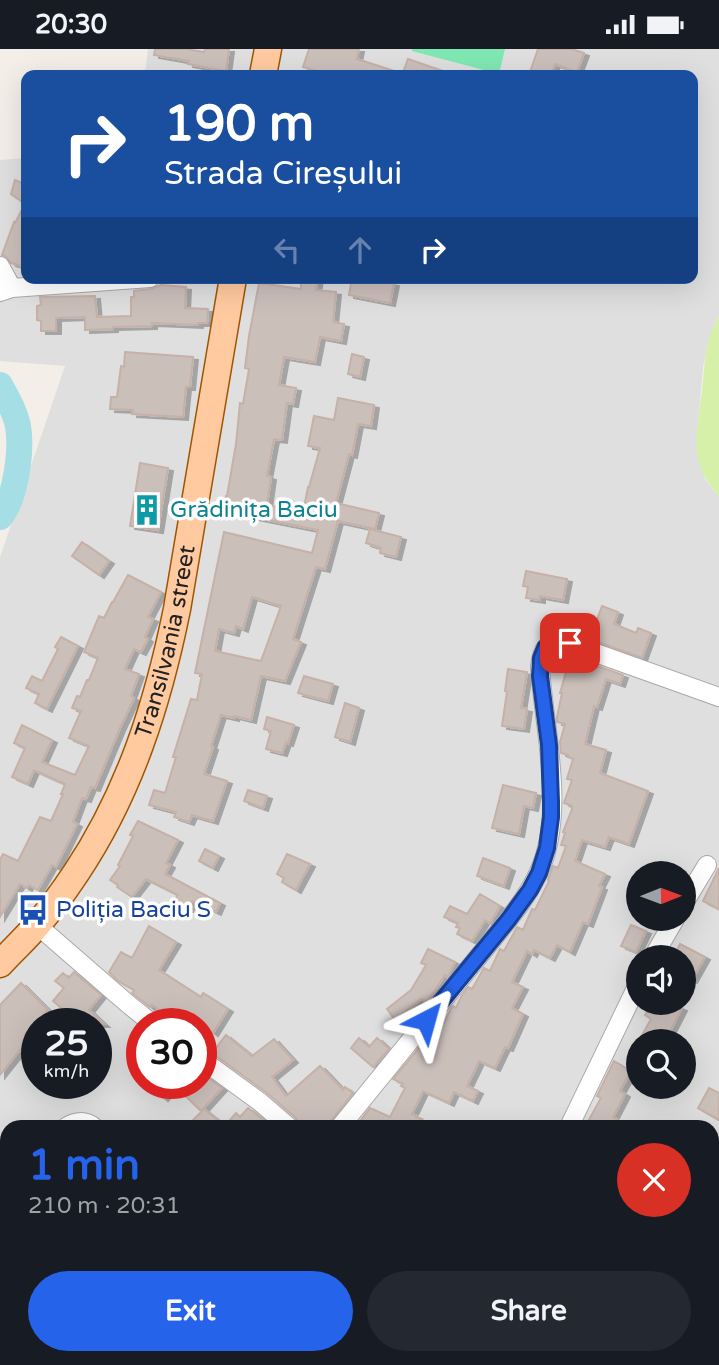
<!DOCTYPE html>
<meta charset="utf-8">
<style>
:root{--surface:#171b24;--page:#242831;--text:#f1f3f6;--muted:#9ea1a6;--accent:#2563eb}
body{margin:0;font-family:"Varela Round",sans-serif;background:var(--page);color:var(--text);height:100vh;display:flex;flex-direction:column;font-size:26px;white-space:nowrap}
*{box-sizing:border-box;margin:0}
p{font-size:23px;color:var(--muted)}
.icon{flex:none;width:38px;height:38px;fill:none;stroke:currentColor;stroke-width:2;stroke-linecap:round;stroke-linejoin:round}
.map{position:relative;flex:1;overflow:hidden}
.details{position:absolute;left:0px;top:1071px;width:719px;height:245px;display:flex;flex-direction:column;background:var(--surface);border-radius:21px 21px 0 0;box-shadow:0 7px 28px #0002}
.details>*{flex:none}
.banner{position:absolute;left:21px;top:21px;width:677px;height:214px;border-radius:14px;box-shadow:0 7px 28px #0002;background:#1a4fa0;color:#fff;overflow:hidden}
.needle{width:46px;rotate:89deg}
.controls{position:absolute;left:626px;top:812px;display:grid;gap:14px}
.controls a{display:grid;place-items:center;width:70px;height:70px;border-radius:50%;background:var(--surface);box-shadow:0 7px 28px #0002;font-size:35px}
.speed{position:absolute;left:21px;top:959px;display:flex;gap:14px;font-size:35px;font-weight:700;text-align:center}
.speed>*{display:grid;place-content:center;width:91px;height:91px;border-radius:50%;background:var(--surface);box-shadow:0 7px 28px #0002;line-height:1}
.speed small{font-size:18px;font-weight:400}
.speed .limit{border:10px solid #d22;background:#fff;color:#111}
.pin{position:absolute;display:grid;place-items:center;width:60px;height:60px;color:#fff;margin:-30px;border-radius:14px;box-shadow:0 4px 10px #0006}
.me{position:absolute;width:77px;margin:-38px;rotate:39deg;stroke-linejoin:round;filter:drop-shadow(0 0 5px #0008)}
.turn{display:flex;align-items:center;gap:24px;height:147px;padding:0 28px;font-size:32px}
.turn .icon{width:91px;height:91px;stroke-width:2.5}
.turn b{display:block;font-size:49px;line-height:60px}
.lanes{display:flex;align-items:center;height:66px;padding:0 28px;background:#0003;justify-content:center;gap:35px;direction:ltr}
.lanes .off{opacity:.35}
.round{display:grid;place-items:center;flex:none;width:74px;height:74px;border-radius:37px;background:var(--page)}
.overview{display:flex;align-items:center;justify-content:space-between;height:119px;padding:0 28px}
h1{font-size:42px;font-weight:700;line-height:52px;color:var(--accent)}
.primary-button{display:flex;gap:14px;margin-top:auto;padding:14px 28px}
.primary-button a{flex:1;height:80px;border-radius:42px;background:var(--accent);color:#fff;font-size:28px;font-weight:700;line-height:80px;text-align:center}
.primary-button a+a{background:var(--page);color:var(--text)}
.status{display:flex;justify-content:space-between;align-items:center;height:49px;padding:0 35px;background:var(--surface);direction:ltr}
.status svg{height:19px;fill:currentColor}
.map>svg:first-child{display:block}
.residential{fill:#e0dfdf;fill-rule:evenodd}
.grass{fill:#d6f0aa}
.cemetery{fill:#a7cea7}
.pitch{fill:#7fe8b2}
.lines{fill:none;stroke-linecap:round;stroke-linejoin:round}
.river{stroke:#a5dee4;stroke-width:26}
.building{fill:#cbbfba;stroke:#c6b1a8;stroke-width:2;fill-rule:evenodd;filter:url(#shadow)}
.street-casing{stroke:#a9a9a9;stroke-width:20}
.primary-casing{stroke:#9f5500;stroke-width:29}
.street{stroke:#fff;stroke-width:18}
.primary{stroke:#ffcaa0;stroke-width:26}
.route-casing{stroke:#184099;stroke-width:18}
.route{stroke:#2563eb;stroke-width:12}
.labels{text-anchor:middle;dominant-baseline:central;stroke-width:7;stroke-linejoin:round;paint-order:stroke}
.culture-label{font-size:23px;fill:#0d838f;stroke:#fff;text-anchor:start}
.street-label{font-size:23px;fill:#222;stroke:#fff}
.transit-label{font-size:23px;fill:#164399;stroke:#fff;text-anchor:start}
</style>
<div class="status"><b>20:30</b><svg viewBox="0 0 49 12"><path d="M0 12V9h3v3zM5 12V6h3v6zM10 12V3h3v9zM15 12V0h3v12zM26 1h20v11H26zM47 4h2v5h-2z"/></svg></div>
<div class="map">
<svg width="719" height="1316" viewBox="0 0 719 1316">
<defs>
<filter id="shadow"><feDropShadow dx="5" dy="3" stdDeviation="0" flood-color="#0004"/></filter>
</defs>
<rect width="100%" height="100%" fill="#f3eee8"/>
<path class="residential" d="M148 0H719V268L715 274 708 295 703 318 697 387 705 430 719 448V1316H0V508L65 317 0 312V111L26 109V229H693V26H143L146 18ZM639 824H684V870H639ZM639 908H684V954H639ZM37 975H96V1034H37ZM142 975H201V1034H142ZM639 992H684V1038H639ZM7 1078H712V1309H7Z"/>
<path class="grass" d="M719 268V448C710 436 701 425 698 409 694 388 699 365 702 343 705 318 704 290 719 268Z"/>
<path class="cemetery" d="M356 1309H416L412 1316H350Z"/>
<path class="pitch" d="M412 0H505L499 25 412 2Z"/>
<g class="lines">
<path class="river" d="M0 336C7 349 15 362 18 377 22 400 16 450 0 468"/>
</g>
<path class="building" d="M155 0H186L204 3 205 0H229L226 22 188 15 189 12 154 6Z
M309 0H359L357 10 401 24 400 26H332L303 18Z
M538 0H571L584 4 577 23 555 15 551 26H529Z
M408 10 449 24 448 26H402Z
M15 131 26 136V218L11 214 6 208 2 206 14 173 15 174 25 155 11 145Z
M301 229H318L316 241 336 243 333 273 344 275 341 292 320 288 315 313 284 308 279 336 296 339 293 355 287 354 282 391 274 390 267 427 271 428 267 456 303 463 308 438H309L320 399 308 397 314 367 334 371 338 349 374 356 371 377 358 375 352 406 349 405 336 454 379 464 375 480 338 472 325 520 316 518 293 590 301 593 285 632 261 627 251 671 234 667V669L221 666 211 697 213 698 204 725 227 732 213 772 192 766 189 773 174 768 176 763 149 756 154 741 165 744 176 708H173L191 650 197 651 202 625 195 624 224 483 312 504 318 481 223 462 226 447H227L236 395 240 354 243 355 249 320 245 319 249 287 259 234 301 240ZM252 548 281 557 261 612 215 602 219 580 234 584 236 577 243 580Z
M352 229H381V232L394 234 390 254 349 246Z
M161 236 186 238 185 259 208 260 207 274H198V276L152 274V277L113 278V280L85 281V268L56 269V282H41V272L37 271V257L41 256 40 248 95 247 97 268 131 267V248H134V242L151 240Z
M125 303 193 308 190 338H186L183 368 132 365 133 361 110 360 111 348H117L121 317 124 318Z
M352 305 364 308 360 328 348 325Z
M140 414 168 419 158 481 130 477Z
M370 480 401 488 396 508 380 504 381 499 366 494Z
M82 493 109 512 99 526 72 507Z
M526 522 567 530 563 551 540 547V551L526 549 528 538 523 537Z
M128 526 161 543 148 568 153 570 145 588 148 590 141 603 134 600 125 620 139 625 131 647 134 649 120 679 95 739 91 738 86 750 82 749 73 773 77 775 56 818 52 816 38 841 29 836 27 839 20 835 0 868V811L3 805 18 812 40 768 51 772 63 745H61L65 735 34 721 28 735 12 728 25 699 14 694 22 676 52 691 42 713 75 726 89 697 69 689 81 662 72 659 77 647 80 648 87 631H89L98 609 84 603 99 567 104 569 112 553H113Z
M602 557 618 563 614 575 636 584 638 579 651 584 642 609 590 590Z
M61 588 78 597 47 660 35 654 39 645 26 639 32 627 42 632 58 600 55 598Z
M560 604 623 626 620 635 606 630 597 658 594 657 585 695 606 701 600 724 648 742 629 795 609 788 605 798 582 791 575 812 605 825 599 837 602 838 588 875 583 873 570 903 557 896 550 909 534 901 532 905 527 902 512 933 523 938 512 959 523 965 508 999 505 998 495 1019 479 1012 467 1037 478 1042 473 1052 454 1043 449 1054 423 1042 412 1065 417 1067 416 1068 436 1078H366L368 1074 361 1071 370 1059 390 1068 405 1039 401 1037 403 1035 393 1030 419 999 423 1001 436 978 440 981 452 958 453 957 456 959 462 946 468 938 472 940 484 919 490 922 500 900 504 902 517 878 523 881 532 860 535 861 549 832 548 831 553 817 558 819 566 797 561 796 565 784 563 783 572 760V757L564 754 572 731 567 730 573 710 568 708V706L561 704 560 693 565 675 557 673V668L562 644H560L566 623 562 622 563 618 557 615Z
M508 620 527 623 521 659 527 660 524 680 502 677 507 643 505 642Z
M304 627 333 635 328 652 298 644Z
M345 654 359 659 350 693 335 688Z
M267 668 294 676 288 694 286 693 282 704 266 700 271 682 264 680Z
M503 736 536 744 533 759 524 757 519 785 492 779Z
M248 741 267 747 263 759 244 752Z
M138 772 178 791 166 814 170 816 165 825 220 854 216 863 192 852 188 860 174 852 178 846 146 830 132 848 117 838 118 836 110 831 120 817 118 816 133 787 130 786Z
M205 800 219 807 213 819 199 812Z
M287 805 310 815 296 841 282 833 284 829 277 825Z
M483 809 510 819 504 837 477 827Z
M719 819V860L703 852Z
M480 845 500 857 490 874 485 871 472 892 457 885 460 879 456 878 458 874 444 868 450 857 467 865Z
M631 876 646 882 636 903 621 897Z
M149 877 176 893 159 921 201 948 203 944 228 960 213 984 201 975H180L152 956 150 958 132 944 134 941 118 932 109 923 121 903 132 909Z
M680 895 705 908 692 931 684 927V908H673Z
M428 900 455 913 449 925 447 928 445 926 427 953 421 950 395 971 387 960 411 941 426 916 421 914Z
M74 923 101 946 89 961 104 975H80L53 952 64 939 55 932 63 924 69 929Z
M21 934 48 961 25 985 37 996V1017L20 1001 0 1026V956Z
M652 954 667 960 670 954 682 959 665 992H639L651 970 645 966Z
M226 986 252 1007 274 990 293 1011 272 1028 286 1047 320 1017 343 1041 345 1038 353 1044 326 1078H300L296 1069 267 1044 212 1004Z
M359 989 369 998 377 989 389 1000 373 1018 351 999Z
M614 1012 631 1022 620 1042 625 1045 613 1068 630 1078H585L601 1049 597 1047Z
M204 1026 222 1039 201 1062 174 1036 163 1049 145 1034H201V1030Z
M709 1039 719 1044V1071L698 1059Z
M248 1059 272 1078H201L193 1071 204 1060 225 1077 236 1064 240 1068Z"/>
<g class="lines">
<defs>
<path id="street" d="M0 217 12 239
M0 243 12 239 150 229
M684 854 707 816
M37 876 128 955 153 975
M653 908 675 870
M201 1010 260 1053 289 1078
M66 1078C76 1072 85 1071 94 1078
M340 1078 509 870C520 856 530 842 538 825 567 763 544 683 540 618 542 600 546 592 565 593L719 648
M569 1078 639 933
M712 1113 719 1099
M0 1292 7 1285
M152 1309 154 1316
M425 1309 431 1316
M618 1316 621 1309"/>
<g id="primary">
<path d="M263 26 268 0"/>
<path id="s1" d="M0 915C12 902 25 890 37 876 51 860 64 842 76 824 130 743 158 654 177 560L233 229"/>
</g>
</defs>
<use href="#street" class="street-casing"/>
<use href="#primary" class="primary-casing"/>
<use href="#street" class="street"/>
<use href="#primary" class="primary"/>
</g>
<g class="lines">
<defs>
<path id="route" d="M426 971 509 870 530 841 539 824 547 799 551 768V753L549 696 540 627 541 609 545 599 551 594 559 592 570 594"/>
</defs>
<use href="#route" class="route-casing"/>
<use href="#route" class="route"/>
</g>
<defs>
<symbol id="building-bare" viewBox="-9 -9 18 18"><path d="M-4-6H4V6H1V3H-1V6H-4ZM-2.5-4.3h1.7v1.8h-1.7ZM.8-4.3h1.7v1.8H.8ZM-2.5-1h1.7V.8h-1.7ZM.8-1h1.7V.8H.8Z" fill="#0f9aa8" stroke="#fff" stroke-width="2.5" paint-order="stroke"/></symbol>
<symbol id="bus-bare" viewBox="-9 -9 18 18"><path d="M-5-6H5V4H4V6H2V4H-2V6H-4V4H-5ZM-3.5-4V0h7V-4ZM-3.5 1.2v1.5H-2V1.2ZM2 1.2v1.5H3.5V1.2Z" fill="#1a4fb4" stroke="#fff" stroke-width="2.5" paint-order="stroke"/></symbol>
</defs>
<g fill-rule="evenodd">
<use href="#building-bare" x="125" y="439" width="44" height="44"/>
<use href="#bus-bare" x="11" y="839" width="44" height="44"/>
</g>
<g class="labels">
<g class="culture-label">
<text x="170" y="461">Grădinița Baciu</text>
</g>
<g class="street-label">
<text stroke="none"><textPath href="#s1" startOffset="369">Transilvania street</textPath></text>
</g>
<g class="transit-label">
<text x="56" y="861">Poliția Baciu S</text>
</g>
</g>
</svg>
<div class="controls">
<a><svg class="needle" viewBox="-14 -14 28 28"><path d="M0-13l5 13h-10z" fill="#e53935"/><path d="M0 13l5-13h-10z" fill="#9ea1a6"/></svg></a>
<a><svg class="icon" aria-label="sound" viewBox="0 0 24 24"><path d="M4 9h4l5-4v14l-5-4H4zM17 9q2 3 0 6"/></svg></a>
<a><svg class="icon" aria-label="search" viewBox="0 0 24 24"><circle cx="10" cy="10" r="6"/><path d="M15 15l6 6"/></svg></a>
</div>
<div class="speed"><div>25<small>km/h</small></div><div class="limit">30</div></div>
<div class="pin" style="left:570px;top:594px;background:#d93025"><svg class="icon" aria-label="arrive" viewBox="0 0 24 24"><path d="M6 21V4h12l-3 4 3 4H6"/></svg></div>
<svg class="me" style="left:426px;top:971px" viewBox="-20 -20 40 40"><path d="M0-17L14 15 0 8-14 15z" fill="#2563eb" stroke="#fff" stroke-width="4"/></svg>
<div class="banner">
<div class="turn"><svg class="icon" aria-label="right" viewBox="0 0 24 24"><path d="M7 20v-9h11M14 6l5 5-5 5"/></svg><div><b>190 m</b>Strada Cireșului</div></div>
<div class="lanes"><svg class="icon off" aria-label="left" viewBox="0 0 24 24"><path d="M17 20v-9H6M10 6l-5 5 5 5"/></svg><svg class="icon off" aria-label="ahead" viewBox="0 0 24 24"><path d="M12 20V5M6 11l6-6 6 6"/></svg><svg class="icon" aria-label="right" viewBox="0 0 24 24"><path d="M7 20v-9h11M14 6l5 5-5 5"/></svg></div>
</div>
<section class="details">
<div class="overview"><div><h1>1 min</h1><p>210 m · 20:31</p></div><a class="round" style="background:#d93025;color:#fff"><svg class="icon" aria-label="close" viewBox="0 0 24 24"><path d="M6 6l12 12M18 6L6 18"/></svg></a></div>
<div class="primary-button"><a>Exit</a><a>Share</a></div>
</section>
</div>
